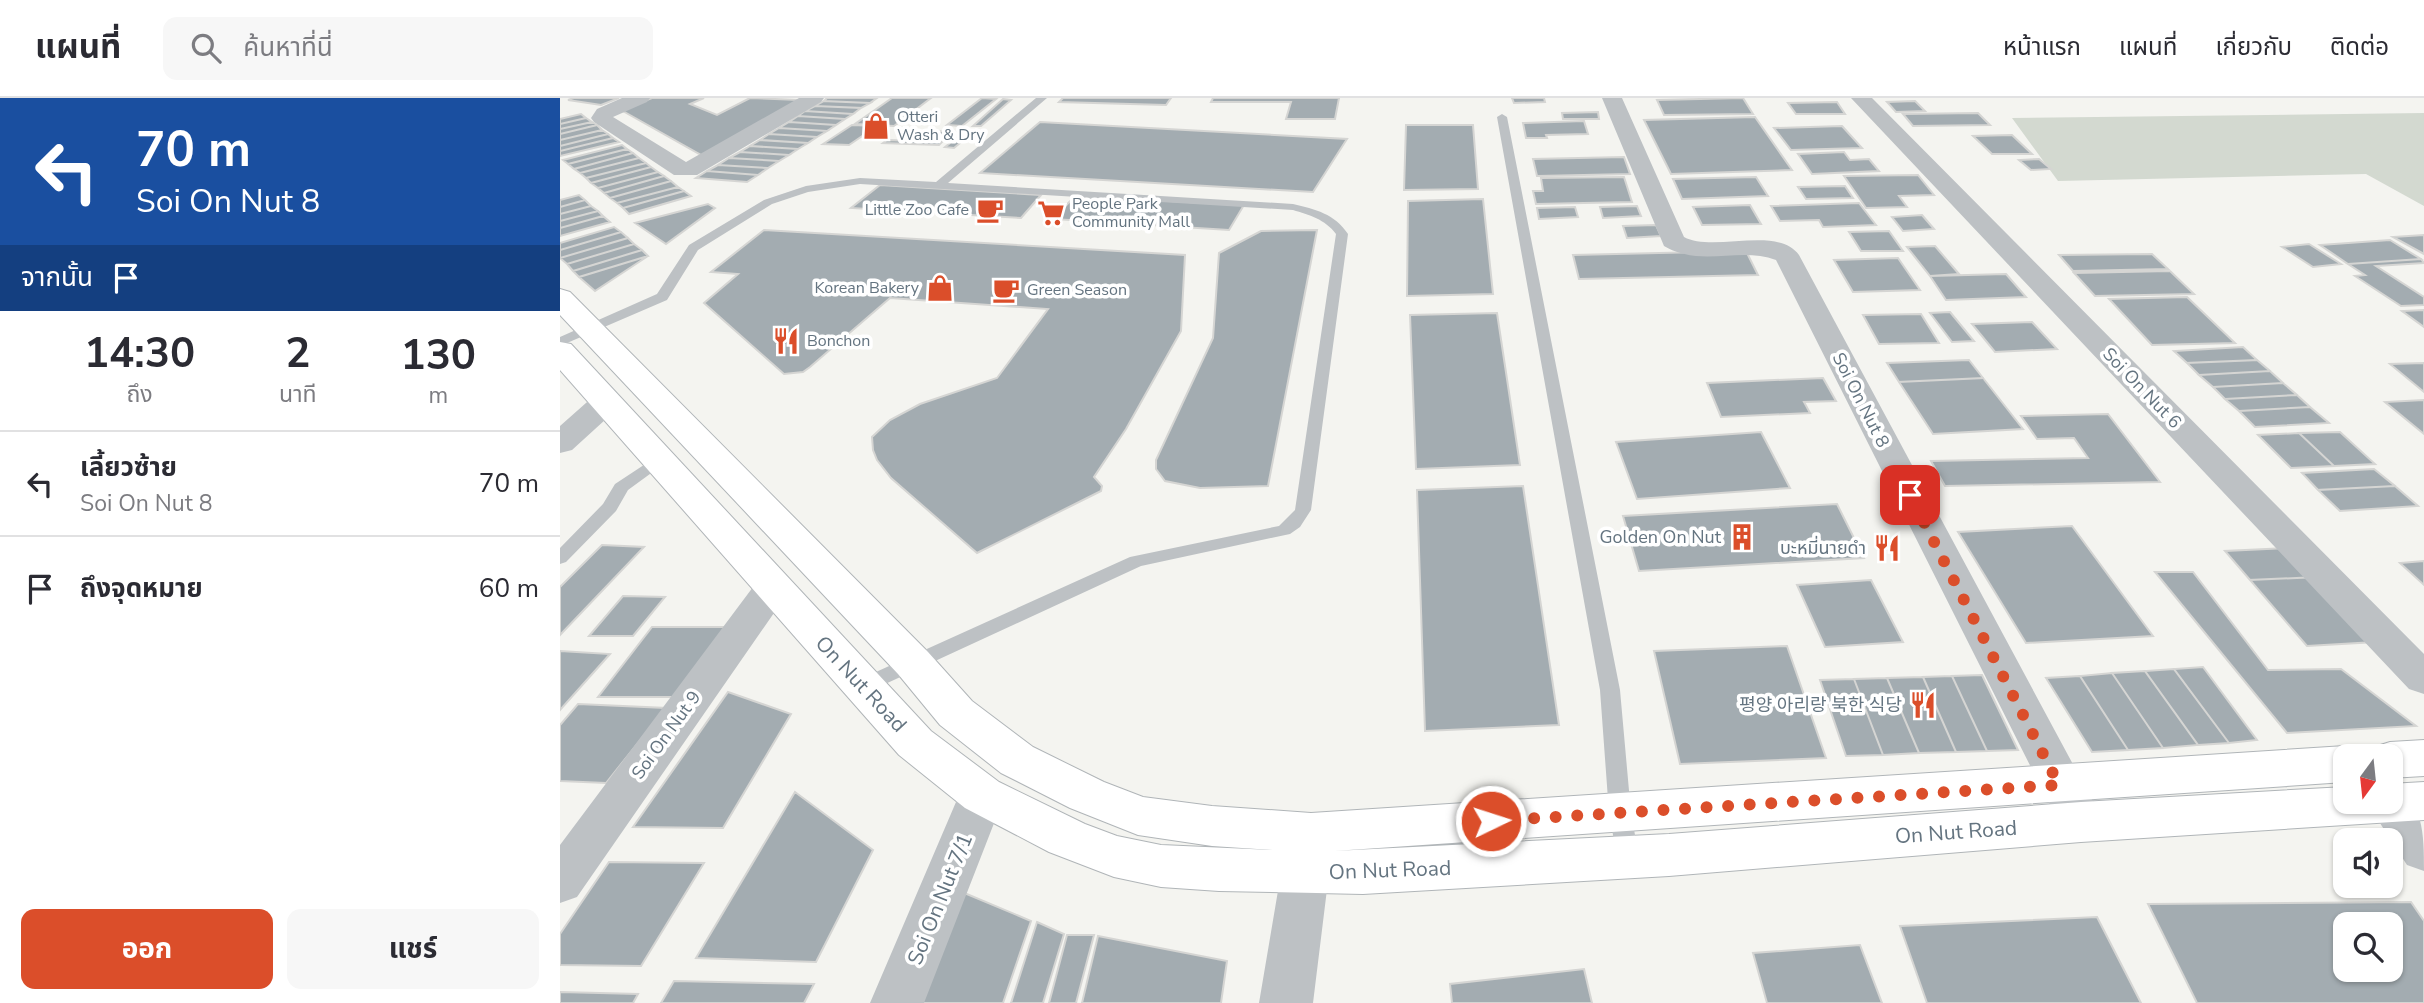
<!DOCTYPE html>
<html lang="th">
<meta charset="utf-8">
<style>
:root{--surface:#fff;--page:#f7f7f7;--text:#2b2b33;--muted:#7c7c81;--line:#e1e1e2;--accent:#db4e2a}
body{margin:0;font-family:"Nunito Sans","Noto Sans KR","Noto Sans Thai",sans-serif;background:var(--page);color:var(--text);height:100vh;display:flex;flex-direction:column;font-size:26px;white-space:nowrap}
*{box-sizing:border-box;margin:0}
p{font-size:23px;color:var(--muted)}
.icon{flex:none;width:38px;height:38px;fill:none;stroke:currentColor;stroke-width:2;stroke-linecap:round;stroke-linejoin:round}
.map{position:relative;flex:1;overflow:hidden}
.sheet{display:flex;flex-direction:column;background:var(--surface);width:560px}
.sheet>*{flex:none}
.hud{background:#1a4fa0;color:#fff;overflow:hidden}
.needle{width:46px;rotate:195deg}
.controls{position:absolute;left:1773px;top:646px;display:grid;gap:14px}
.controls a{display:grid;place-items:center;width:70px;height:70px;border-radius:14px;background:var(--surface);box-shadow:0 2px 5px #0004;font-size:35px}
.pin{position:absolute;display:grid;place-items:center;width:60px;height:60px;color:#fff;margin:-30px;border-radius:14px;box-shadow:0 4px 10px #0006}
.me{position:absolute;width:77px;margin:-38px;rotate:86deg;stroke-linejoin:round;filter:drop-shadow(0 0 5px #0008)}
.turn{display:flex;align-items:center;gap:24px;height:147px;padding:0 21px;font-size:32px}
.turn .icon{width:91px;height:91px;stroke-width:2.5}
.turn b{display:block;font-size:49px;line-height:60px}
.then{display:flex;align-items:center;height:66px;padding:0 21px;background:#0003;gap:14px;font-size:26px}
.eta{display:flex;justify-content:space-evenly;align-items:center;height:119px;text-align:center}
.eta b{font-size:42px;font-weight:700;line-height:49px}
.cta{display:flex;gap:14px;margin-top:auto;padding:14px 21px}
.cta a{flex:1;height:80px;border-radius:14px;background:var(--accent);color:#fff;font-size:28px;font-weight:700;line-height:80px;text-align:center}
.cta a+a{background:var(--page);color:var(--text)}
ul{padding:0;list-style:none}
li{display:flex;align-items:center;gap:21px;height:105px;padding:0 21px;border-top:2px solid var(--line)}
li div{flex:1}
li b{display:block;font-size:26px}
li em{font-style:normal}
header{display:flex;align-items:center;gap:42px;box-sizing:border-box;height:98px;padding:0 35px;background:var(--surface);border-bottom:2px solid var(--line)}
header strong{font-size:33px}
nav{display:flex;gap:38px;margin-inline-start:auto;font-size:24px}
.search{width:490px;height:63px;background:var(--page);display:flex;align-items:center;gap:18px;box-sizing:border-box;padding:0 24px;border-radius:14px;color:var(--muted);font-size:26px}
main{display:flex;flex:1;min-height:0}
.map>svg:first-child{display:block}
.green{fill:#d3d9d0}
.building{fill:#a3acb1;stroke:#d5d5d3;stroke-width:2;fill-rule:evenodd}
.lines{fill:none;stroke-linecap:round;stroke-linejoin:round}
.primary-casing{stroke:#b0b5b8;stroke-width:2}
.service{fill:#bdc1c4;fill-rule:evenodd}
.minor{fill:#bdc1c4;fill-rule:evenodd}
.primary{fill:#fff;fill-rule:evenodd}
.route{stroke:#db4e2a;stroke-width:12;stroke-dasharray:0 21.6}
.labels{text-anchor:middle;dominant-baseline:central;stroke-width:7;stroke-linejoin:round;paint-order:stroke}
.far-poi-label{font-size:16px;fill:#647480;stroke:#fff;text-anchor:start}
.street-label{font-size:18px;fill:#647480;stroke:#fff}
.poi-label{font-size:18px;fill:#647480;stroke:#fff;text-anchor:end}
.near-street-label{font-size:21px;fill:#647480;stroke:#fff}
</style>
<header>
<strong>แผนที่</strong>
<div class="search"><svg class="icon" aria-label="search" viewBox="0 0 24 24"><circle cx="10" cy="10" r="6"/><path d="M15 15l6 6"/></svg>ค้นหาที่นี่</div>
<nav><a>หน้าแรก</a><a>แผนที่</a><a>เกี่ยวกับ</a><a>ติดต่อ</a></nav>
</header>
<main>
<section class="sheet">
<div class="hud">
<div class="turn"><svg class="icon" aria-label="left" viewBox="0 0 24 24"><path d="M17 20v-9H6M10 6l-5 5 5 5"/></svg><div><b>70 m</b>Soi On Nut 8</div></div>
<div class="then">จากนั้น<svg class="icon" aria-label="arrive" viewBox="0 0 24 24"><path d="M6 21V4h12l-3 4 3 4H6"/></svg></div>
</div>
<div class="eta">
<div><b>14:30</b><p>ถึง</p></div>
<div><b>2</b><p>นาที</p></div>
<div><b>130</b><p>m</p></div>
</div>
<ul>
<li><svg class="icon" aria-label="left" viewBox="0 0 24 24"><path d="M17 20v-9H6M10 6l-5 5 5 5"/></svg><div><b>เลี้ยวซ้าย</b><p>Soi On Nut 8</p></div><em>70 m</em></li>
<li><svg class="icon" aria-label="arrive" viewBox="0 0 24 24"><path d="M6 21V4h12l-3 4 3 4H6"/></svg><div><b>ถึงจุดหมาย</b></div><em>60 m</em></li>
</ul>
<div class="cta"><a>ออก</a><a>แชร์</a></div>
</section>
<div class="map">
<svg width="1864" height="905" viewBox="0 0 1864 905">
<rect width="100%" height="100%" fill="#f4f4f0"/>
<path class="green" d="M1864 15V108L1806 76 1498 83 1452 20Z"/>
<path class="building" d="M14 0H59L41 7 8 2Z
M92 0H144L130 6 157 17 190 0 240 2 143 58 61 12Z
M267 0H317L310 5 264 3Z
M332 0H371L334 28 295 26Z
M422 0 436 1 402 28 387 27Z
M503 0H611L606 7 499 4Z
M653 0H779L775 21H726L731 4H651Z
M952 0H984L985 4 954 5Z
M1183 0 1193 16 1104 17 1097 2Z
M443 1 451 2 421 28H413Z
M264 3 310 5 301 10 255 8Z
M1355 3 1365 13 1336 14 1327 4Z
M1277 4 1285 16H1236L1228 5Z
M255 8 301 10 293 16 245 13Z
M245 13 293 16 285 21 238 18Z
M1038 14 1039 21H1003L1002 15Z
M1418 15 1430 27 1353 28 1343 16Z
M21 16 26 20 0 26V21Z
M238 18 285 21 276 27 229 24Z
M1195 19 1232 72 1111 76 1084 22Z
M26 20 32 24 0 31V26Z
M1024 23 1028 36 986 37 987 40H966L963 25Z
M32 24 37 27 0 36V31Z
M229 24 276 27 267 33 219 30Z
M480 24 787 41 753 94 420 75Z
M37 27 42 32 0 42V36Z
M292 27 317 28 289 47 263 46Z
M846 27H913L918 91 844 92Z
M1282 28 1302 50 1231 52 1214 30Z
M219 30 267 33 257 39 209 36Z
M42 32 48 36 0 48V42Z
M374 33 395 34 387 40 366 39Z
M403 35H412L394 50 385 49Z
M48 36 53 40 0 53V48Z
M209 36 257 39 248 45 200 42Z
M1452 37 1472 56H1432L1413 38Z
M53 40 59 44 0 58V53Z
M200 42 248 45 238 51 190 48Z
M327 42 382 44 379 47 323 45Z
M62 47 67 51 8 66 3 62Z
M190 48 238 51 229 57 180 54Z
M67 51 73 55 14 71 8 66Z
M180 54 229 57 219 63 169 60Z
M1284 54 1290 62 1309 61 1319 73 1252 76 1238 56Z
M73 55 79 60 20 75 14 71Z
M1064 59 1070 76 977 78 973 61Z
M79 60 86 65 26 80 20 75Z
M169 60 219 63 208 70 158 67Z
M1479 61 1491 71 1471 72 1459 62Z
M86 65 91 69 31 85 26 80Z
M158 67 208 70 198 77 147 73Z
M91 69 98 74 38 90 31 85Z
M147 73 198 77 187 84 136 80Z
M98 74 104 78 44 95 38 90Z
M1358 77 1374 97 1339 98 1347 109 1306 110 1284 78Z
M104 78 111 83 50 100 44 95Z
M1064 79 1072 104 976 106 973 93H983L981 80Z
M1196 79 1208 98 1122 101 1113 81Z
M111 83 118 89 57 105 50 100Z
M320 87 481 97 461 120 291 110Z
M1285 88 1293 100 1246 101 1238 89Z
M118 89 124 93 63 110 57 105Z
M124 93 131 98 69 116 63 110Z
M19 97 25 102 0 109V102Z
M515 98 684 107 669 132 493 121Z
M923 101 933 196 847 198 848 103Z
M25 102 31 108 0 116V109Z
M1299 105 1316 127 1263 129 1259 122 1220 123 1211 108Z
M148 106 155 110 106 146 75 125Z
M1190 107 1201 126 1142 127 1133 109Z
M31 108 38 113 0 123V116Z
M1077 108 1081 118 1043 120 1040 109Z
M1015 109 1018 119 979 121 977 110Z
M38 113 43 118 0 130V123Z
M1362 117 1374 131 1343 133 1332 119Z
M43 118 50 124 0 138V130Z
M1096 127 1101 138 1067 140 1063 128Z
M54 129 61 134 0 152V145Z
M204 132 625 157 621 233 566 331 534 379 542 388 541 393 417 455 331 380 317 362 313 352 312 339 330 322 360 306 437 280 488 211 330 200 250 269 243 274 224 276 144 205 178 176 151 174Z
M757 132 708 388 640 390 605 383 596 371V362L653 240 659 155 701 133Z
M1329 133 1343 153H1301L1289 134Z
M61 134 68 140 0 160V152Z
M1864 137V156L1833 139Z
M68 140 74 146 7 166 0 160Z
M1830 142 1861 161 1788 166 1760 147Z
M74 146 82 152 13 173 7 166Z
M1749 146 1781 166 1753 169 1722 149Z
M1375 148 1399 176 1370 178 1347 149Z
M82 152 88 158 19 179 13 173Z
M1186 153 1198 177 1019 181 1013 157Z
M1592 156 1608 171 1513 173 1499 157Z
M88 158 35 193 19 179Z
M1338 160 1360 192 1293 194 1274 162Z
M1861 161 1864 165 1816 168 1864 199V207L1841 208 1795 178 1805 177 1788 166Z
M1610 173 1634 196 1535 198 1514 175Z
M1446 176 1466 199 1386 202 1370 178Z
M1627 199 1675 245 1592 247 1549 201Z
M1864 212V229L1842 213Z
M1390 214 1414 243 1392 244 1370 215Z
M937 215 960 367 856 371 850 217Z
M1361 216 1379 245 1319 246 1303 217Z
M1472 224 1497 251 1435 254 1412 226Z
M1683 249 1697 262 1627 265 1614 253Z
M1409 262 1423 280 1339 284 1327 265Z
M1697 262 1710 273 1639 277 1627 265Z
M1864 265V294L1830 266Z
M1710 273 1723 285 1653 289 1639 277Z
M1263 280 1276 303 1244 304 1250 315 1161 319 1147 285Z
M1423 280 1463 331 1373 336 1339 284Z
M1723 285 1737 297 1665 301 1653 289Z
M1737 297 1750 309 1679 313 1665 301Z
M1864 302V336L1825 304Z
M1750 309 1769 325 1695 329 1679 313Z
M1548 316 1600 384 1385 388 1371 363 1528 360 1514 340 1477 341 1461 318Z
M1201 334 1230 390 1077 401 1056 344Z
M1780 334 1815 366 1774 368 1739 335Z
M1739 335 1774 368 1731 370 1698 337Z
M1814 371 1835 388 1758 392 1742 375Z
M963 388 999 627 865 633 857 392Z
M1835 388 1858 408 1780 413 1758 392Z
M1277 406 1304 460 1079 473 1063 418Z
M1512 428 1593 538 1466 545 1398 434Z
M42 447 84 449 0 537V489Z
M1730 450 1757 479 1690 482 1665 453Z
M1864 463V487L1840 465Z
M1595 474H1633L1708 572 1781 571 1856 628 1727 635Z
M1757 479 1815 544 1747 548 1690 482Z
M1311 482 1343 544 1265 549 1237 487Z
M63 498 105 499 73 538H29Z
M92 529H166L116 599H38Z
M1227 548 1266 660 1120 666 1094 553Z
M0 553 50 556 0 612Z
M1643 569 1697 642 1669 645 1614 571Z
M1614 571 1669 645 1638 647 1585 573Z
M1585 573 1638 647 1603 650 1552 575Z
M1552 575 1603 650 1568 652 1520 578Z
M1422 577 1458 652 1427 653 1392 578Z
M1392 578 1427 653 1396 654 1363 579Z
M1520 578 1568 652 1532 654 1486 580Z
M1363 579 1396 654 1359 655 1327 580Z
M1327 580 1359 655 1323 657 1294 581Z
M1294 581 1323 657 1286 658 1260 582Z
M168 594 231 616 163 730 73 729Z
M18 606 106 610 46 685 0 683V627Z
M235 694 313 752 256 864 136 860Z
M49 764 144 765 81 868 0 867V836Z
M402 794 471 823 443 905H355Z
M1851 804 1864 823V905H1637L1588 806ZM1785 826H1830V872H1785Z
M1537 819 1581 905H1367L1340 828Z
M477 824 504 836 483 905H451Z
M507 837H534L516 905H489Z
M538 838 667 863 661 905H522Z
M1300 847 1322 905H1207L1193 855Z
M1024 871 1032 905H892L890 886Z
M114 883 254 886 244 905H101Z
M0 894 78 896 73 905H0Z"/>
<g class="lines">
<defs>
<path id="primary" d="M0 191 10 194 368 554 412 603 473 649 544 684 583 699 652 708 751 715 1785 648 1801 653 1804 658H1785V684L774 753 1109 736 1521 704 1785 689V704H1830V686L1864 684V722L1521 744 1109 778 803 796 659 793 601 789 554 779 489 754 405 710 339 657 0 272V244L11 246 371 633 439 684 525 726 557 738 601 747 712 752 652 748 578 737 510 710 441 675 380 627 338 576 0 217Z
M1864 642V678L1830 680V658H1809L1814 649 1830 644Z"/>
</defs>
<use href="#primary" class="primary-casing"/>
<path class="service" d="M476 0H487L388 85 733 106C755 111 775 116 788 136L751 412 740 429 730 436 581 468 310 593H296L293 588 296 583 570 459 719 428 735 412 776 136C765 121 749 117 733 112L300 86 248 94 212 106 138 152 107 202 0 248V239L97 196 129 147 204 102 246 88 300 80 376 84Z
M942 16 947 19 1060 592 1071 715 1079 759 1076 766 1068 768 1060 766 1057 759 1049 715 1040 592 937 19Z
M99 357 105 359 107 362 105 365 68 392 56 413 6 464 0 466V450L43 406 55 386Z"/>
<path class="minor" d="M62 0H90L87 4 53 19 126 64 239 0H264L261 4 137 77H114L34 24 31 20 37 11Z
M1042 0H1062L1124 139C1153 155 1218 127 1239 157L1544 724 1537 737 1521 743 1505 737 1216 162C1179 148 1142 170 1104 148Z
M1291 0H1312L1864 556V596L1849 591Z
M46 295 57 297 62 304 57 311 12 352 0 355V328L35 297Z
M212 478 225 481 231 490 225 499 17 799 0 805V747L199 481Z
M422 679 438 684 445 697 364 905H310L399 697 406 684Z
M1830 687C1864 701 1864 736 1864 773L1847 767 1807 705 1830 704Z
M745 755 762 761 769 775 753 905H699L721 775 728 761Z"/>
<use href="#primary" class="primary"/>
</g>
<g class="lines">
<path class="route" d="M931 723 1499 687 1350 397"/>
</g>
<defs>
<symbol id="shop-bare" viewBox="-9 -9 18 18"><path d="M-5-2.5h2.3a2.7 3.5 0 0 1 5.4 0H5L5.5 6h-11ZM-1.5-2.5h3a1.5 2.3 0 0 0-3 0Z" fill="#db4e2a" stroke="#fff" stroke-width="2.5" paint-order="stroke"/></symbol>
<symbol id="cafe-bare" viewBox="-9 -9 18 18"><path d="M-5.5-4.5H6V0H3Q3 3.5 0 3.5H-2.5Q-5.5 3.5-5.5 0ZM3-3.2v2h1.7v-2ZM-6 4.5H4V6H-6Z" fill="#db4e2a" stroke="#fff" stroke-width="2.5" paint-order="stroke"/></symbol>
<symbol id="supermarket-bare" viewBox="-9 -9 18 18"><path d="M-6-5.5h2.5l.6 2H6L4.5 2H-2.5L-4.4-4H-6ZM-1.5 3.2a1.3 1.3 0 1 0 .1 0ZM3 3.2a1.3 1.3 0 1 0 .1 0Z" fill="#db4e2a" stroke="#fff" stroke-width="2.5" paint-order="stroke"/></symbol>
<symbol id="restaurant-bare" viewBox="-9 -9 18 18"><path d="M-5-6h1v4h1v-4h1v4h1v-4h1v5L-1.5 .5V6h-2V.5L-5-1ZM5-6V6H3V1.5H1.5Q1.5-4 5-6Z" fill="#db4e2a" stroke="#fff" stroke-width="2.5" paint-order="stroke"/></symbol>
<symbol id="building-bare" viewBox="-9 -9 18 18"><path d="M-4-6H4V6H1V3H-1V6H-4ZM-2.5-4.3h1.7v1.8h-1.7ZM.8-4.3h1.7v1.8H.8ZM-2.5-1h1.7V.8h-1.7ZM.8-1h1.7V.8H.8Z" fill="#db4e2a" stroke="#fff" stroke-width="2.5" paint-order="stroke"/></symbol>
</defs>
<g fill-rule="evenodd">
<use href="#shop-bare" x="297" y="9" width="38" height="38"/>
<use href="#cafe-bare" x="411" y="93" width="38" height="38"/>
<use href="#supermarket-bare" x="472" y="96" width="38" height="38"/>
<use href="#shop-bare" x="361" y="171" width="38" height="38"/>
<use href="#cafe-bare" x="427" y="173" width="38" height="38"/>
<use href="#restaurant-bare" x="207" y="224" width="38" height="38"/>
<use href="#building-bare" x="1163" y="420" width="38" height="38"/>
<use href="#restaurant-bare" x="1308" y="431" width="38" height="38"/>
<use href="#restaurant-bare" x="1344" y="588" width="38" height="38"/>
</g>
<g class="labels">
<g class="far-poi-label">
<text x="337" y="19">Otteri<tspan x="337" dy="18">Wash &amp; Dry</tspan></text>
<text x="512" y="106">People Park<tspan x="512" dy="18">Community Mall</tspan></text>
<text x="409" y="112" text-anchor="end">Little Zoo Cafe</text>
<text x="359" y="190" text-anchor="end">Korean Bakery</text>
<text x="467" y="192">Green Season</text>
<text x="247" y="243">Bonchon</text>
</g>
<g class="street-label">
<text transform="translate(1582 290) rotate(46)">Soi On Nut 6</text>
<text transform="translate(1301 302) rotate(63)">Soi On Nut 8</text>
<text transform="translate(106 637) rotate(-54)">Soi On Nut 9</text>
</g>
<g class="poi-label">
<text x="1161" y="439">Golden On Nut</text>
<text x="1306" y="450">บะหมี่นายดำ</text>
<text x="1342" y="607">평양 아리랑 북한 식당</text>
</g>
<g class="near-street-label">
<text transform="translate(301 586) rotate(47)">On Nut Road</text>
<text transform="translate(1396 734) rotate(-4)">On Nut Road</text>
<text transform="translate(830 772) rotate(-2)">On Nut Road</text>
<text transform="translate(380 801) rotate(-68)">Soi On Nut 7/1</text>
</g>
</g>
</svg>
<div class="controls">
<a><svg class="needle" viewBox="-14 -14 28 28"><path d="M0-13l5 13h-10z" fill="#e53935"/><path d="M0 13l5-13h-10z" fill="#7c7c81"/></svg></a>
<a><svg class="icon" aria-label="sound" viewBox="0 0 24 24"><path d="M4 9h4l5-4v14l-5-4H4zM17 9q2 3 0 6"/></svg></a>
<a><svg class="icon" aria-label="search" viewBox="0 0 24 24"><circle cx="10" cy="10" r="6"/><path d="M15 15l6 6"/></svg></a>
</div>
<div class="pin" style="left:1350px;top:397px;background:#d93025"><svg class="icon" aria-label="arrive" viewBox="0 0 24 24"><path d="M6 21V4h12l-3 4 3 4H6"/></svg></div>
<svg class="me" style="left:931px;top:723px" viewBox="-20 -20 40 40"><circle r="17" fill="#db4e2a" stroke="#fff" stroke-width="3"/><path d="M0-11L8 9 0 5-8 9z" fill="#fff"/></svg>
</div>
</main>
